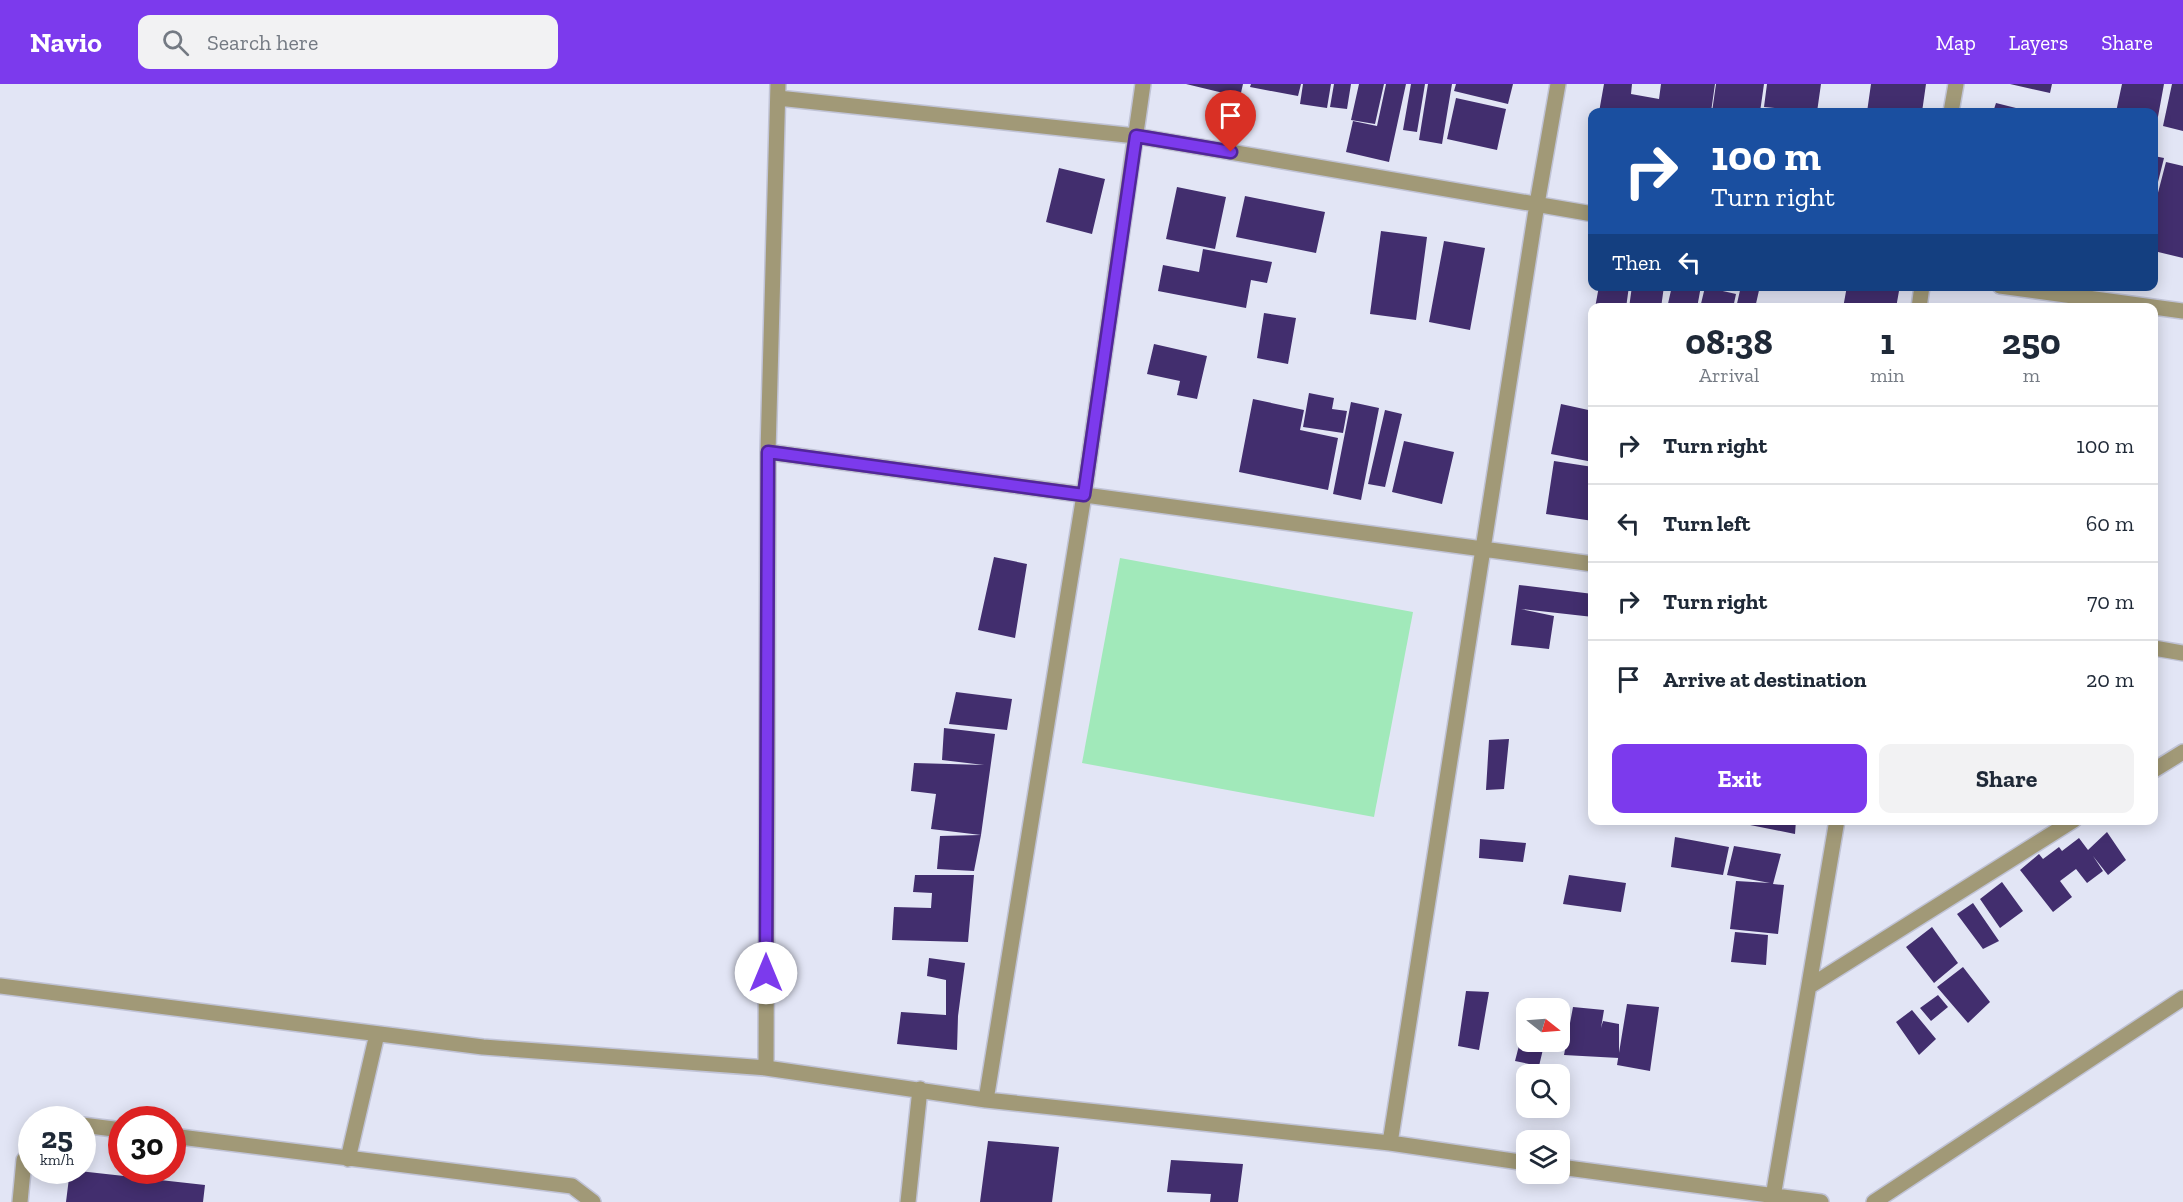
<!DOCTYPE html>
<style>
:root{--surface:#fff;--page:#f2f2f3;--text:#1f2937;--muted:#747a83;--line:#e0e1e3;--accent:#7c3aed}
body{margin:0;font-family:"Zilla Slab",serif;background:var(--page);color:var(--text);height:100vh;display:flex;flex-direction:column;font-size:22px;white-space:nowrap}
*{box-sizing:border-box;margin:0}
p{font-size:20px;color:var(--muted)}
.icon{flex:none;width:33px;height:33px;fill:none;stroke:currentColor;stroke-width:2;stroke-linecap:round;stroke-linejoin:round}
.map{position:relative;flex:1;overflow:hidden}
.drawer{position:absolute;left:1588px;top:219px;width:570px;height:522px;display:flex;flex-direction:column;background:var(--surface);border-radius:12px;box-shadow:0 3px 15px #0003}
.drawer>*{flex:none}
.hud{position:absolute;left:1588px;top:24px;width:570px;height:183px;border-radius:12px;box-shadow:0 3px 15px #0003;background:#1a4fa0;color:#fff;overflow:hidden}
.needle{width:39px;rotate:107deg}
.controls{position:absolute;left:1516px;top:914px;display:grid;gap:12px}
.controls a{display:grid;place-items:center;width:54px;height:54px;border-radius:12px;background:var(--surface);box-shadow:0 3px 15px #0003;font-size:30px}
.speed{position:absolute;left:18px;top:1022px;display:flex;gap:12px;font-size:30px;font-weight:700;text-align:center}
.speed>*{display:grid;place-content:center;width:78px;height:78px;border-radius:50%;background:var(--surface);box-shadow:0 3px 15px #0003;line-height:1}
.speed small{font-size:15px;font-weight:400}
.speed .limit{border:9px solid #d22;background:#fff;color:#111}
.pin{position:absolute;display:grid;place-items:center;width:51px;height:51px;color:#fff;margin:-62px -26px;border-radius:50% 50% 50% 0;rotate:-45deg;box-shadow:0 0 6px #0007}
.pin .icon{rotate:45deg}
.me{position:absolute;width:66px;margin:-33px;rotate:0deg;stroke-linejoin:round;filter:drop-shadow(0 0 4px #0008)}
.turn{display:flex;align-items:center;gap:21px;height:126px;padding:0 24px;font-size:27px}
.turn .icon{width:78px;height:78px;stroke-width:2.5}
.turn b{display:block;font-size:42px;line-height:51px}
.then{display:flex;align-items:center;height:57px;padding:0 24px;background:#0003;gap:12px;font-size:22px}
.eta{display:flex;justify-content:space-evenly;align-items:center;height:102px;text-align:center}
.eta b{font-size:36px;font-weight:800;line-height:42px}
.cta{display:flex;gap:12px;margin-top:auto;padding:12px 24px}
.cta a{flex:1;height:69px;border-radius:12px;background:var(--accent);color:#fff;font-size:24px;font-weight:800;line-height:69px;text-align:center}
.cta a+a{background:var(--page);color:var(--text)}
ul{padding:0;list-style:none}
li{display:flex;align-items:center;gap:18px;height:78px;padding:0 24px;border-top:2px solid var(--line)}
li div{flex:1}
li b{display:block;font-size:22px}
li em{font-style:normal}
header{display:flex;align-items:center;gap:36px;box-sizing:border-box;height:84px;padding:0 30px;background:var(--accent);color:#fff}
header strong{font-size:28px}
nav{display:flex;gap:33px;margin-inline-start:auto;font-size:21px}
.search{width:420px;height:54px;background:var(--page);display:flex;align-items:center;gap:15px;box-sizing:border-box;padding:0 21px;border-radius:12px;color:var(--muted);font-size:22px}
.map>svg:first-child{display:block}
.green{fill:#a1e9ba}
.building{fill:#422e6e}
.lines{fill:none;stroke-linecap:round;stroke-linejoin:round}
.minor-casing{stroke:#c0c3d6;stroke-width:18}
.minor{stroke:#a19977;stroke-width:15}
.route-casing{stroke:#51269a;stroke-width:15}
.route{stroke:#7c3aed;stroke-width:10}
</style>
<header>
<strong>Navio</strong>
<div class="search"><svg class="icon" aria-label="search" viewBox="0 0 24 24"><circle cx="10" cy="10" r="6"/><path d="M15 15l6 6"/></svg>Search here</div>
<nav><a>Map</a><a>Layers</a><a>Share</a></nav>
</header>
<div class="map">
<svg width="2183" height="1118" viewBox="0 0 2183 1118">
<rect width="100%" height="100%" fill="#e2e5f5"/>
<path class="green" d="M1120 474 1413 528 1374 733 1082 679Z"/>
<path class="building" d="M1186 0H1243L1240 13Z
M1251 0H1301L1298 12 1250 3Z
M1303 0H1331L1327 24 1300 20Z
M1334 0H1351L1347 25 1330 23Z
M1359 0H1384L1375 40 1351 36Z
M1386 0H1406L1389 78 1346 68 1353 37 1377 42Z
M1411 0H1425L1417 48 1403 46Z
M1428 0H1452L1442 60 1419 56Z
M1456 0H1513L1508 20 1454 7Z
M1604 0H1632L1631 10 1659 15 1661 0H1715L1711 28H1599Z
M1716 0H1764L1760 28H1712Z
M1767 0H1821L1817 28 1764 23Z
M1871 0H1926L1922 28H1867Z
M2010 0H2052L2050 9Z
M2122 0H2164L2155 49 2154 28H2116Z
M2172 0H2183V47L2163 42Z
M1456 14 1506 25 1497 66 1447 55Z
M1996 19 2032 28H1993Z
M2154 72 2164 74 2155 110H2154Z
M1592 73H1593V98L1588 97Z
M2166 78 2183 82V174L2154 167V124Z
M1059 84 1105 95 1092 150 1046 138Z
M1177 103 1226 113 1215 165 1166 155Z
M1245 112 1325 128 1316 169 1236 153Z
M1381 147 1427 153 1416 236 1370 230Z
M1444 157 1485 164 1470 246 1429 238Z
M1203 165 1272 178 1267 199 1251 196 1246 224 1158 207 1163 181 1199 188Z
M1599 202H1629L1626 224H1595Z
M1632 202H1664L1661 224H1629Z
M1672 202H1701L1697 224H1667Z
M1741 202H1760L1755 224H1736Z
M1847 202H1875L1899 207 1896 224H1843Z
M1705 203 1736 210 1733 224H1700Z
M1264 229 1296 234 1288 280 1257 274Z
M1154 260 1207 272 1197 315 1177 311 1180 297 1147 290Z
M1309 309 1334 314 1332 325 1347 327 1343 349 1303 343Z
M1253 315 1304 326 1300 346 1338 354 1328 406 1239 388Z
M1351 318 1379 324 1361 416 1333 410Z
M1561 320 1593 327V378L1551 370Z
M1385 326 1402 330 1385 403 1368 400Z
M1404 357 1454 368 1442 420 1392 408Z
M1554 377 1593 383V437L1546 430Z
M994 473 1027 480 1015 554 978 546Z
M1519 501 1593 510V533L1521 525 1554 532 1549 565 1511 561Z
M956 608 1012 615 1007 646 949 640Z
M944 644 995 650 981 751 931 745 936 710 911 707 914 679 984 681 942 676Z
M1509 655 1504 705 1486 706 1489 656Z
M1751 736H1796L1795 750 1750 741Z
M2107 748 2126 776 2108 791 2093 772 2103 787 2087 799 2076 785 2060 797 2072 813 2053 828 2020 786 2039 770 2043 775 2059 763 2062 767 2079 754 2088 766Z
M981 751 974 787 937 785 940 752Z
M1675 753 1729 763 1723 791 1671 783Z
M1480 755 1526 759 1523 778 1479 774Z
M1734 762 1781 770 1773 800 1784 801 1778 850 1730 845 1736 797 1770 799 1727 791Z
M915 791H974L968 858 892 856 894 823 931 824 932 809 913 808Z
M1569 791 1626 799 1621 828 1563 820Z
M2002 798 2023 827 2000 844 1980 815Z
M1973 819 1999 857 1983 865 1957 830Z
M1932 843 1958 879 1934 899 1906 863Z
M1735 848 1768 851 1766 881 1731 878Z
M929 874 965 879 958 932 957 966 897 960 901 928 946 931V896L927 892Z
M1963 883 1990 918 1968 939 1937 903Z
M1466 907 1489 908 1479 966 1458 962Z
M1938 911 1948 923 1931 937 1920 924Z
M1627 920 1659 923 1650 987 1617 981Z
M1573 923 1604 926 1601 944 1603 937 1619 940V974L1564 971Z
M1912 926 1936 955 1919 971 1896 938Z
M1522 950 1527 951V957H1545L1539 982 1515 977Z
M988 1057 1059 1063 1052 1118H980Z
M1171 1076 1243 1080 1238 1118H1210L1211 1110 1167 1108Z
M70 1086 205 1101 203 1118H66Z"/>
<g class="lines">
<defs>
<path id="minor" d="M778 14 1136 52 1593 130
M1951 28 1956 0
M2000 202 2183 227
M1919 224 1922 202
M768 368 1593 480
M2154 564 2183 569
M2154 686 2183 668
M0 902 483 963 766 984 986 1016 1390 1059 1527 1079
M1810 902 2074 736
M766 984 768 368 778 0
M986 1016 1084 411 1143 0
M82 1041 122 1046
M172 1052 572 1102 593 1118
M1390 1059 1537 120 1558 0
M348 1075 377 950
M1560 1083 1821 1118
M1773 1113 1837 736
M20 1118 24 1076 32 1066
M908 1118 920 1005
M1874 1118 2183 914"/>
</defs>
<use href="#minor" class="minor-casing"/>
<use href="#minor" class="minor"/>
</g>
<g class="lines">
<defs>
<path id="route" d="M766 889 768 368 1084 411 1136 52 1231 68"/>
</defs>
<use href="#route" class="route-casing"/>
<use href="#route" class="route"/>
</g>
</svg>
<div class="controls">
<a><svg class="needle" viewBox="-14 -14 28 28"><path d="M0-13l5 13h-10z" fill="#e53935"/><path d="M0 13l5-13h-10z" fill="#747a83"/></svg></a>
<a><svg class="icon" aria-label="search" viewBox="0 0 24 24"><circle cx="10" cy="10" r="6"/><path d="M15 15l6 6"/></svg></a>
<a><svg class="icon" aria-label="layers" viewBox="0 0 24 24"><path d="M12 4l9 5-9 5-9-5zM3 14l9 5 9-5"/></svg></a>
</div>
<div class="speed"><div>25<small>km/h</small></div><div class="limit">30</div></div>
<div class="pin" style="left:1231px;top:68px;background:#d93025"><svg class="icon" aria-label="arrive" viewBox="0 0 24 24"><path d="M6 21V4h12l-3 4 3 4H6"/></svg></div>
<svg class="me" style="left:766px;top:889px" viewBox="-20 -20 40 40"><circle r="19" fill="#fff"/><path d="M0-13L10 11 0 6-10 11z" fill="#7c3aed"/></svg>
<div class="hud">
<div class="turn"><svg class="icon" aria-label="right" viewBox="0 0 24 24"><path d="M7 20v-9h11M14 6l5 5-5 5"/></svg><div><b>100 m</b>Turn right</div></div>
<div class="then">Then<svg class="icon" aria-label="left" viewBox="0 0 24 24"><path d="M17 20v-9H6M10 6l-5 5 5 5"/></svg></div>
</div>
<section class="drawer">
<div class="eta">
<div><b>08:38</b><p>Arrival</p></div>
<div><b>1</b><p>min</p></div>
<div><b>250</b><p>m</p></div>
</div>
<ul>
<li><svg class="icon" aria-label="right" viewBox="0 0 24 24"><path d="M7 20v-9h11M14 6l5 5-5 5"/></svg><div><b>Turn right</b></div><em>100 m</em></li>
<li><svg class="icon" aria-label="left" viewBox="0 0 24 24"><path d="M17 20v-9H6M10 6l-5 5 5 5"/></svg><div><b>Turn left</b></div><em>60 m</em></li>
<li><svg class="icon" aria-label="right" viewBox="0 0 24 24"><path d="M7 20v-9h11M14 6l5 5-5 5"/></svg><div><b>Turn right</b></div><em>70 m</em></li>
<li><svg class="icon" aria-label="arrive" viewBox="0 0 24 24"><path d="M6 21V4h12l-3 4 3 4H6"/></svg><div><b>Arrive at destination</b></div><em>20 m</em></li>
</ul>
<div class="cta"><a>Exit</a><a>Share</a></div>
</section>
</div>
